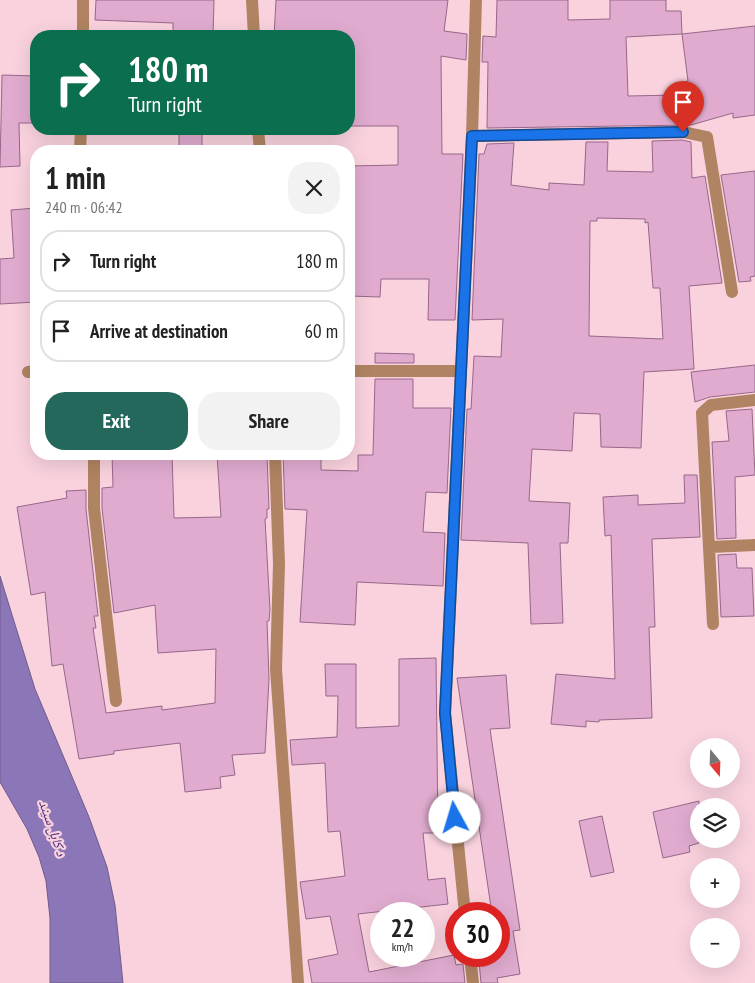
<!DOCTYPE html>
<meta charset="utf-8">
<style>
:root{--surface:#fff;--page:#f2f2f2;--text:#222;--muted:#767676;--line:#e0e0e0;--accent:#23685b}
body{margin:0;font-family:"PT Sans Narrow","Noto Naskh Arabic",sans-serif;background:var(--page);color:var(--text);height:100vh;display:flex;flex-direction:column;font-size:19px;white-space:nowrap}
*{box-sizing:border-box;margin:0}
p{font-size:16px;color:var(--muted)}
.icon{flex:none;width:28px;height:28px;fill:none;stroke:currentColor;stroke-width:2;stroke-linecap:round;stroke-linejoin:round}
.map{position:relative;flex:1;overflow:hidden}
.panel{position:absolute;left:30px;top:145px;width:325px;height:315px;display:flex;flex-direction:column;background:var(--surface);border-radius:20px;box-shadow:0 5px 20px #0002}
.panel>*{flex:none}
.hud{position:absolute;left:30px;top:30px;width:325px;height:105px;border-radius:20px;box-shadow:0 5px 20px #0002;background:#0b6e4f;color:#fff;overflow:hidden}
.needle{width:32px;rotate:161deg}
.fabs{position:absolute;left:690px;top:738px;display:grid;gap:10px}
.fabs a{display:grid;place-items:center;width:50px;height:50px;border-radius:50%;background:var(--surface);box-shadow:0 5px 20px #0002;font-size:25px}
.speed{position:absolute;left:370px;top:902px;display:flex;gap:10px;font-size:25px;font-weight:700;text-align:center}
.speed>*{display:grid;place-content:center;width:65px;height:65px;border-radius:50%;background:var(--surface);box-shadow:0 5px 20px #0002;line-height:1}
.speed small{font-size:12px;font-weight:400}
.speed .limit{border:8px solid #d22;background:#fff;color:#111}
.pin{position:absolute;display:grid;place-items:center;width:42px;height:42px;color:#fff;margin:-51px -21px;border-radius:50% 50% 50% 0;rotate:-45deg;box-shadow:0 0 5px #0007}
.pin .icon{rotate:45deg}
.me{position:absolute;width:55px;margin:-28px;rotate:354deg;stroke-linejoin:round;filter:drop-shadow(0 0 4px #0008)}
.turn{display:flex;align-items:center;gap:18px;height:105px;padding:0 15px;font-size:22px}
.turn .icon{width:65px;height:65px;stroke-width:2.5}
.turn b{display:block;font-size:35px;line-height:42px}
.round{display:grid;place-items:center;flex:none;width:52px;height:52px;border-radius:20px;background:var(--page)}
.head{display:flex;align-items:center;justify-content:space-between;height:85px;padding:0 15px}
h1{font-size:30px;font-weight:700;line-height:38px}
.action{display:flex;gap:10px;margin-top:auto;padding:10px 15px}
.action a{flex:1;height:58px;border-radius:20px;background:var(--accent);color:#fff;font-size:20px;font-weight:700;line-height:58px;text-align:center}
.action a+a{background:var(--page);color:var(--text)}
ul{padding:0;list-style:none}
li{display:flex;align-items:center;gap:15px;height:62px;margin:0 10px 8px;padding:0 5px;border:2px solid var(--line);border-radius:20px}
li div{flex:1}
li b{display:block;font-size:19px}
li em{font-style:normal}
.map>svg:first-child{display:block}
.water{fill:#8b76b8;stroke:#715b8c}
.building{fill:#e0abcf;stroke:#976789;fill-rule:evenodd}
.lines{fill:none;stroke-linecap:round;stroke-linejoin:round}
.street{stroke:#b08462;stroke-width:12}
.route-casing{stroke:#114b97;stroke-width:12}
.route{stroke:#1a73e8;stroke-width:9}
.labels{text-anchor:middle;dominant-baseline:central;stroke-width:4.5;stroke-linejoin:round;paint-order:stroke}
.water-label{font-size:14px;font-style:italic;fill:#4c2d7d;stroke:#f9d2de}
</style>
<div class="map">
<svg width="755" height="983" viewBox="0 0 755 983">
<rect width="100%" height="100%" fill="#f9d2de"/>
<path class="water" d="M0 576 35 689 89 817 107 867 115 905 123 983H50V918L46 881 39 857 27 829 0 782Z"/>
<path class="building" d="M96 0H214L213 36H173V23L95 20Z
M276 0H448L444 31 467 34 466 60 441 56 442 154H463L455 320H428L429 279H381L380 297 349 296V166L398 165V126H349V36H274Z
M497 0H568V20L610 19V0H666V11H681L682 34 626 37 628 96 677 95 674 85 688 81 682 34 755 26V115L733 118V113L691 125 487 128 488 62H482L483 36 496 37Z
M2 75 36 76V123H19L20 166 0 167Z
M179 129H202V151H179Z
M682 140 691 142 692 178 705 176 722 283 689 286 694 369 644 372 641 448 601 447 600 414 574 413 572 451 532 449 529 501 570 503 568 543H560L563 623 531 624 528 543 461 540 467 409H471L474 356 501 357 503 319 472 320 479 154H484L487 144 514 143 511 185 549 190V183L584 185 586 142H608L607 171 653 172 652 141ZM597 218 645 219V223L648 222 653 288H660L663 339 589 336 590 221H597Z
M755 171V276L750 277 751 281 739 282 721 175Z
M36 208V302L0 304V259L14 258 11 210Z
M375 353 414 354V363H375Z
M755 365V392L710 397 695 402 691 372Z
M375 379H413V408H451L447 493 426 492 423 532 445 533 443 586 357 582 355 625 300 622 307 510 285 509 283 454H321V470L358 471V455H373Z
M752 409 755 475 735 477 736 538 717 539 712 442 729 441 726 411Z
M112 454H172L174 518 221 517 217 454H267L269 509H267V518L265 519 270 610 269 621H267L269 679 265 753 232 755 235 775 220 777 221 788 185 792 180 743 114 751V754L79 759 63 664 52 666 45 592 31 595 17 507 67 498 66 491 86 490V509L98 616H94L96 628H93L106 713 162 706V710L215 703 216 649 158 653 155 605 114 613 102 508V488L113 487Z
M684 475H697L700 537 652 539 655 627H649L652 718 599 720V722L586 721V727L551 724 556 674 615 679 611 535 605 536 603 497 638 495V505L685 503Z
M736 554 737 568H752L754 616 721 617 718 555Z
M436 658 438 833H423L428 880 445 878 448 904 358 914 369 972 454 955 456 965 463 964 465 983H312L308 960 338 954 330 916 306 919 300 882 345 876 340 831 328 832 325 763 292 765 290 740 337 737 338 696H326L325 664H356V728L399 726V659Z
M506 675 510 728 490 729 520 930 513 931 520 974 497 978 498 983H481L479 961 499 956V914H492L457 678Z
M699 801V843L689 846 690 852 663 858 653 812Z
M602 816 614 872 591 877 579 821Z"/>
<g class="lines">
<path class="street" d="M252 0 254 36
M83 36V0
M258 129 260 151
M472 136 683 132 707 137 732 292
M80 151 81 129
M349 371H461
M28 372 36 371
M94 454V508L116 701
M275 454 279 564 276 669 298 983
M711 547 755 545
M713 624 702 413 711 405 755 400
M465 914 445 713 472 136 476 0
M470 956 473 983"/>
</g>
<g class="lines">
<defs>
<path id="route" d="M455 818 445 713 472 136 683 132"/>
</defs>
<use href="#route" class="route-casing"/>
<use href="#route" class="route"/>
</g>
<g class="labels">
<g class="water-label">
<text transform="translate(53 828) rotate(71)">د کابل سيند</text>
</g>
</g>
</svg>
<div class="fabs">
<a><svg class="needle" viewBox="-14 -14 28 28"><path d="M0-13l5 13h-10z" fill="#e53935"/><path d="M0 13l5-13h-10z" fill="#767676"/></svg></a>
<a><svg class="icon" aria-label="layers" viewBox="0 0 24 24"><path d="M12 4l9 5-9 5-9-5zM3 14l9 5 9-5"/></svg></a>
<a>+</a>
<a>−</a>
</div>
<div class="speed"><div>22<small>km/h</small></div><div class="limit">30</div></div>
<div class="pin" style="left:683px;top:132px;background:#d93025"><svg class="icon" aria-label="arrive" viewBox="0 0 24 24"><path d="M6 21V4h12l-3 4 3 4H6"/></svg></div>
<svg class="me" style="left:455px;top:818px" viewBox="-20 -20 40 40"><circle r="19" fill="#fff"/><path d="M0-13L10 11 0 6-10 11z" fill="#1a73e8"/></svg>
<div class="hud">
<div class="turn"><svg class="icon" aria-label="right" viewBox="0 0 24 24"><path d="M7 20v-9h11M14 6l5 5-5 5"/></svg><div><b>180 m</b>Turn right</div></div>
</div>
<section class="panel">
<div class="head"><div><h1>1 min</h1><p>240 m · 06:42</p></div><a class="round"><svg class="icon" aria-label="close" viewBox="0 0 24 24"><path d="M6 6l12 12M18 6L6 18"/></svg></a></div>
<ul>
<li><svg class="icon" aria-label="right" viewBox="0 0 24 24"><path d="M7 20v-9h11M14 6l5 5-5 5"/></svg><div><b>Turn right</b></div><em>180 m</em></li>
<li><svg class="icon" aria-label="arrive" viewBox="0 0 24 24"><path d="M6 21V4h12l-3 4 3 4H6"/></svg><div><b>Arrive at destination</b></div><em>60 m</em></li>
</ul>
<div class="action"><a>Exit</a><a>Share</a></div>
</section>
</div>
